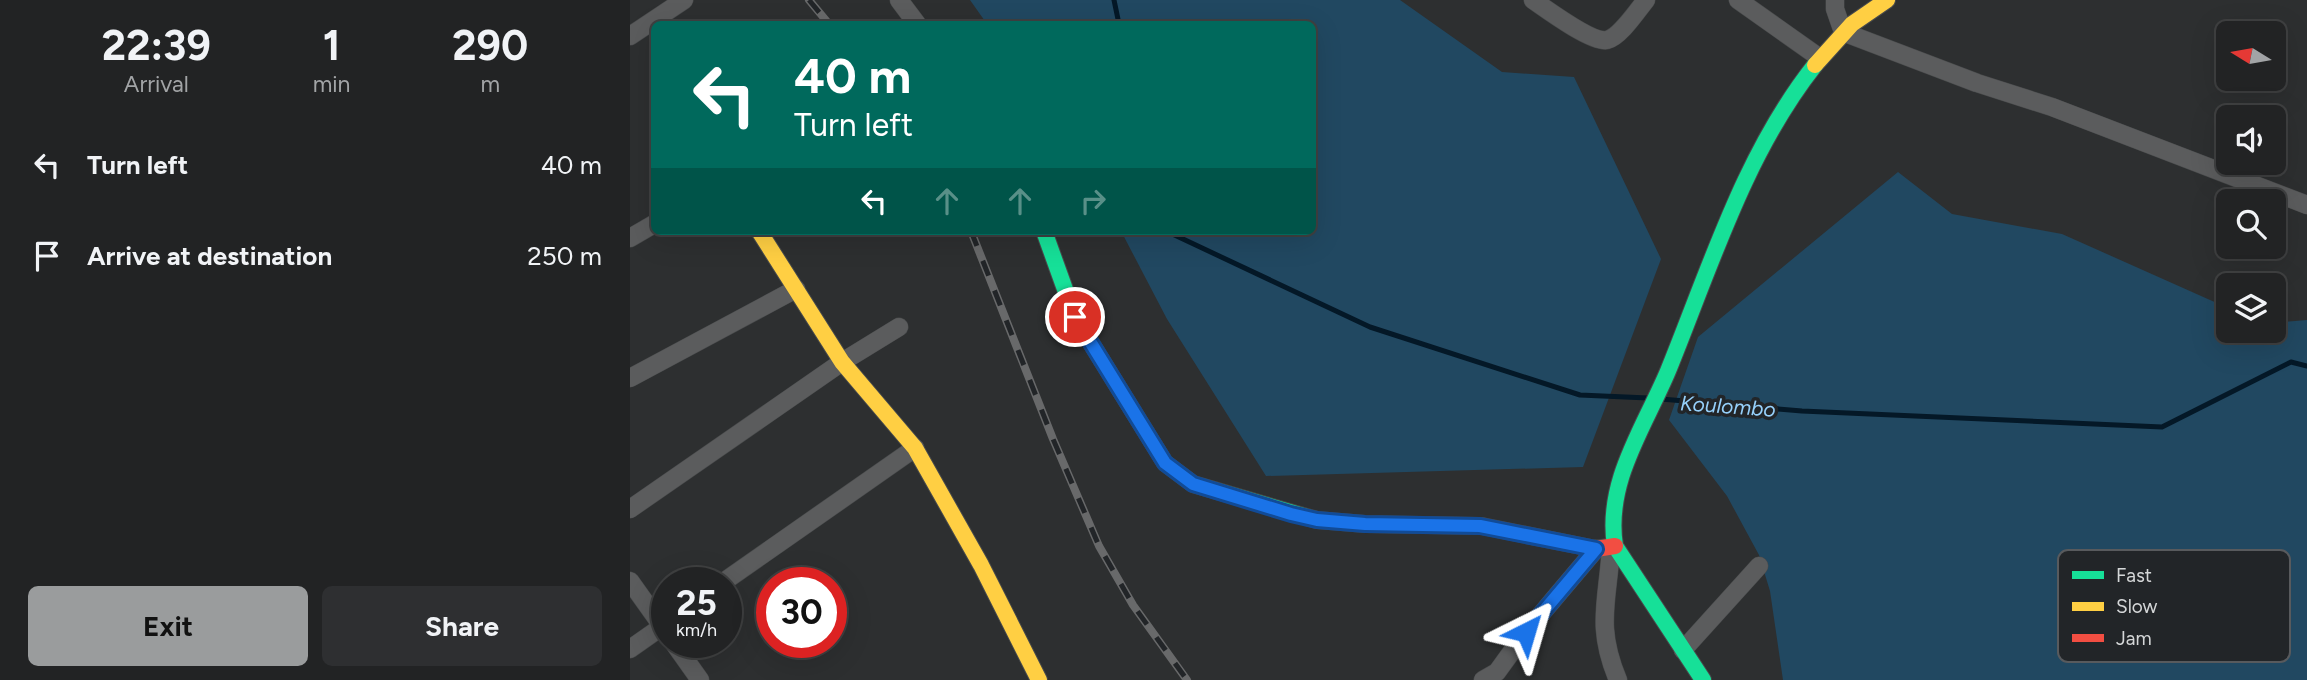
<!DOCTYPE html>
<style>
:root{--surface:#222324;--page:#2e2f31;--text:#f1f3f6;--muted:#a2a4a6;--line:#3f4041;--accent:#9a9c9d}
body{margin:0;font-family:Figtree,sans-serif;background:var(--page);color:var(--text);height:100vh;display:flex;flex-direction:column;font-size:26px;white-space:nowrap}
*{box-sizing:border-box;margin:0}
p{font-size:23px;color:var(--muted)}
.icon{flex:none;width:38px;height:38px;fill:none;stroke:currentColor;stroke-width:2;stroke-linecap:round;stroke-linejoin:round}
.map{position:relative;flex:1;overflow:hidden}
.panel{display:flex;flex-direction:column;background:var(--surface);width:630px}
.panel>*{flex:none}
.hud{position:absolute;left:21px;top:21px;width:665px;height:214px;border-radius:10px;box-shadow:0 7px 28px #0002,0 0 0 2px var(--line);background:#00695c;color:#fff;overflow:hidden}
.needle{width:46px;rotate:281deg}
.buttons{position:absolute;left:1586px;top:21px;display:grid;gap:14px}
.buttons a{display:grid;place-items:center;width:70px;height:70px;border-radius:10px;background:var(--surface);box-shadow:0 7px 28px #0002,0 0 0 2px var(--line);font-size:35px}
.speed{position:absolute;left:21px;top:567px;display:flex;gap:14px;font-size:35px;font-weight:700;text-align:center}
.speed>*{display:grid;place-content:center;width:91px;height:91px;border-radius:50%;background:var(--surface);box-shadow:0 7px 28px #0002,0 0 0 2px var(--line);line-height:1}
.speed small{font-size:18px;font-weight:400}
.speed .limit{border:10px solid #d22;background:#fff;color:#111}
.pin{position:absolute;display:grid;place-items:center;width:60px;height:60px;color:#fff;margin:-30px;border:4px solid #fff;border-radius:50%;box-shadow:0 2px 7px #0007}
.me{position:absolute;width:77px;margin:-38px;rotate:40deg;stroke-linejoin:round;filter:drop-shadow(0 0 5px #0008)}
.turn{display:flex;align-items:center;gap:24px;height:147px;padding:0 28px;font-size:32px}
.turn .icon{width:91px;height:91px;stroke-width:2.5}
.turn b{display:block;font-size:49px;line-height:60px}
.lanes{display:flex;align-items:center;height:66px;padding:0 28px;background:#0003;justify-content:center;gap:35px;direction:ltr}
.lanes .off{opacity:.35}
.eta{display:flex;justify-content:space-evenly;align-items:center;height:119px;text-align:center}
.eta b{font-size:42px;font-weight:700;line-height:49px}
.primary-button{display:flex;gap:14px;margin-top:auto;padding:14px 28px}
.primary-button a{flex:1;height:80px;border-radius:10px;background:var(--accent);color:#111;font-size:28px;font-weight:700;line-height:80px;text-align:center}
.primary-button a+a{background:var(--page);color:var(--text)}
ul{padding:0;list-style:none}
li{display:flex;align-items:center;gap:21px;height:91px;padding:0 28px}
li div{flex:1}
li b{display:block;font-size:26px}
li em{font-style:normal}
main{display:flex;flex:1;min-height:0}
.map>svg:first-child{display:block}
.green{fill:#214861}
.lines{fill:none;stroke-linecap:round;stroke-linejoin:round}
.stream{stroke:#041827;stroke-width:5}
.street-casing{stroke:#484a4b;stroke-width:19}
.fast-casing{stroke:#484a4b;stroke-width:18}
.slow-casing{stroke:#484a4b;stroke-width:18}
.jam-casing{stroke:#484a4b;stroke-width:18}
.street{stroke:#5b5c5d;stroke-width:18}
.fast{stroke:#16e098;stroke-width:16}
.slow{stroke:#ffcf43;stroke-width:16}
.jam{stroke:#f24e42;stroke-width:16}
.rail-casing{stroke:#68696a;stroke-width:8}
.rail{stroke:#222528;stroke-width:5;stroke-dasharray:16;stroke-linecap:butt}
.route-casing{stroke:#114b97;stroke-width:18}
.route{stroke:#1a73e8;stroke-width:12}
.labels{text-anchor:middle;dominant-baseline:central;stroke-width:7;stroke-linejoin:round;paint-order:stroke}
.water-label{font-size:21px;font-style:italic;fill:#96d0fa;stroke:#222528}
.key{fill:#222528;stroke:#585a5d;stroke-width:2}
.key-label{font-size:19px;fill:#d5d7d8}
</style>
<main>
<section class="panel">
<div class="eta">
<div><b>22:39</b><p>Arrival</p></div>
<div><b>1</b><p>min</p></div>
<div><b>290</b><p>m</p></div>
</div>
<ul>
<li><svg class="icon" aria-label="left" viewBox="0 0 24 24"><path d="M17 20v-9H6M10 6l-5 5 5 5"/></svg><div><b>Turn left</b></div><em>40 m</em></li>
<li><svg class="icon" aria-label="arrive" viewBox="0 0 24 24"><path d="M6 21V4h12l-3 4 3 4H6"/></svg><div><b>Arrive at destination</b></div><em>250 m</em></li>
</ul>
<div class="primary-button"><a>Exit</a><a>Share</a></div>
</section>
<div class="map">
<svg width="1677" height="680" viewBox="0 0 1677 680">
<rect width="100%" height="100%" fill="#2d2f30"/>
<path class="green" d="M340 0H770L872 72 944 77 1031 259 953 467 636 476 537 319 491 231H682V24H357Z
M1268 172 1322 214 1432 234 1598 308V331H1643V323L1677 320V680H1153L1140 591 1129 555 1097 496 1039 420 1068 337Z"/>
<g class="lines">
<path class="stream" d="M484 0 489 24
M536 231 740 327 950 395 1018 398
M1031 399 1172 411 1532 427 1661 362 1677 366"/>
<defs>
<path id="street" d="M269 0 287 24
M903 0C916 9 962 43 977 40 990 37 1007 11 1016 0
M1108 0 1190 58
M1205 0V9L1213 32 1347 83 1422 107 1677 205
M0 36 54 0
M0 238 24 224
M0 378 166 289
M0 509 212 362 269 327
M981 547C978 601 965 626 988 680
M0 581 37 633
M92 583 285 448
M43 642 70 680
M0 649 37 623
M1053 650 1129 566
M853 680 867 672 896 632 966 549"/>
<path id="fast" d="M414 231 445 317 535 463 563 484 687 520 735 524 852 526
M1073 680 985 546C975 482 1014 428 1038 371 1080 268 1115 153 1185 65"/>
<path id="slow" d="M1185 65 1222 24 1257 0
M129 231 212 362 285 448 351 565 409 680"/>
<path id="jam" d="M852 526 966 549 985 546"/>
</defs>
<use href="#street" class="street-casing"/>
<use href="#fast" class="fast-casing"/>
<use href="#slow" class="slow-casing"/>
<use href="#jam" class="jam-casing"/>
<use href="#street" class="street"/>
<use href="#fast" class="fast"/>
<use href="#slow" class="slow"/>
<use href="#jam" class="jam"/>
<defs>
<path id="rail" d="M179 0 199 24
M341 231 423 439 469 546 503 605 557 680"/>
</defs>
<use href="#rail" class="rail-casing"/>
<use href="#rail" class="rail"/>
</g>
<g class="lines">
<defs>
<path id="route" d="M445 317 535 463 563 484 661 514 687 520 735 524 850 526 966 549 896 632"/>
</defs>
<use href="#route" class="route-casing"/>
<use href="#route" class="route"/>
</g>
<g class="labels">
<g class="water-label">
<text transform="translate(1098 406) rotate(4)">Koulombo</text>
</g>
</g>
<rect x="1428" y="550" width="232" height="112" rx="10" class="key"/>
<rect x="1442" y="571" width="32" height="8" fill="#16e098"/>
<rect x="1442" y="602" width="32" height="9" fill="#ffcf43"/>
<rect x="1442" y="634" width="32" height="8" fill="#f24e42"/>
<g class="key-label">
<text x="1486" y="582">Fast</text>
<text x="1486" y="613">Slow</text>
<text x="1486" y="645">Jam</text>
</g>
</svg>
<div class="buttons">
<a><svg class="needle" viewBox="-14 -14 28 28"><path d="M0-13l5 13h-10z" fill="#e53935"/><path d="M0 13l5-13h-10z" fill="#a2a4a6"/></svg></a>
<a><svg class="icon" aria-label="sound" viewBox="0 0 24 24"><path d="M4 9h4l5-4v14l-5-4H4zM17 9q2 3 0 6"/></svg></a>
<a><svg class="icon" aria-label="search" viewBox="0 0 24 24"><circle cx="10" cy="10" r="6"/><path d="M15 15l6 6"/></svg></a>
<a><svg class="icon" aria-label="layers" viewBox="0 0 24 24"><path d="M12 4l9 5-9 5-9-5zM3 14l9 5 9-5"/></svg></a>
</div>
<div class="speed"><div>25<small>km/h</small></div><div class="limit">30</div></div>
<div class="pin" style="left:445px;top:317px;background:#d93025"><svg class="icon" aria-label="arrive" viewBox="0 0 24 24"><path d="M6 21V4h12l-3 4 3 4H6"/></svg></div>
<svg class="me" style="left:896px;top:632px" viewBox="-20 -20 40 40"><path d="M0-17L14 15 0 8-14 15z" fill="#1a73e8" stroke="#fff" stroke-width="4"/></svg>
<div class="hud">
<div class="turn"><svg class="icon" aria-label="left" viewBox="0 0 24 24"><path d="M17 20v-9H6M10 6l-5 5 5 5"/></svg><div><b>40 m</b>Turn left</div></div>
<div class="lanes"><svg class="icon" aria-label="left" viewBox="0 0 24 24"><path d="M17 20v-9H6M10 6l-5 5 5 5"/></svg><svg class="icon off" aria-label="ahead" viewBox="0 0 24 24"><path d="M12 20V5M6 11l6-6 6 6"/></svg><svg class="icon off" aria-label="ahead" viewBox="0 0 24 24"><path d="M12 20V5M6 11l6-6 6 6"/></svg><svg class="icon off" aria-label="right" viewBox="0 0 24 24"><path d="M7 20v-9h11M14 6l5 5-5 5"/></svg></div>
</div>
</div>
</main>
